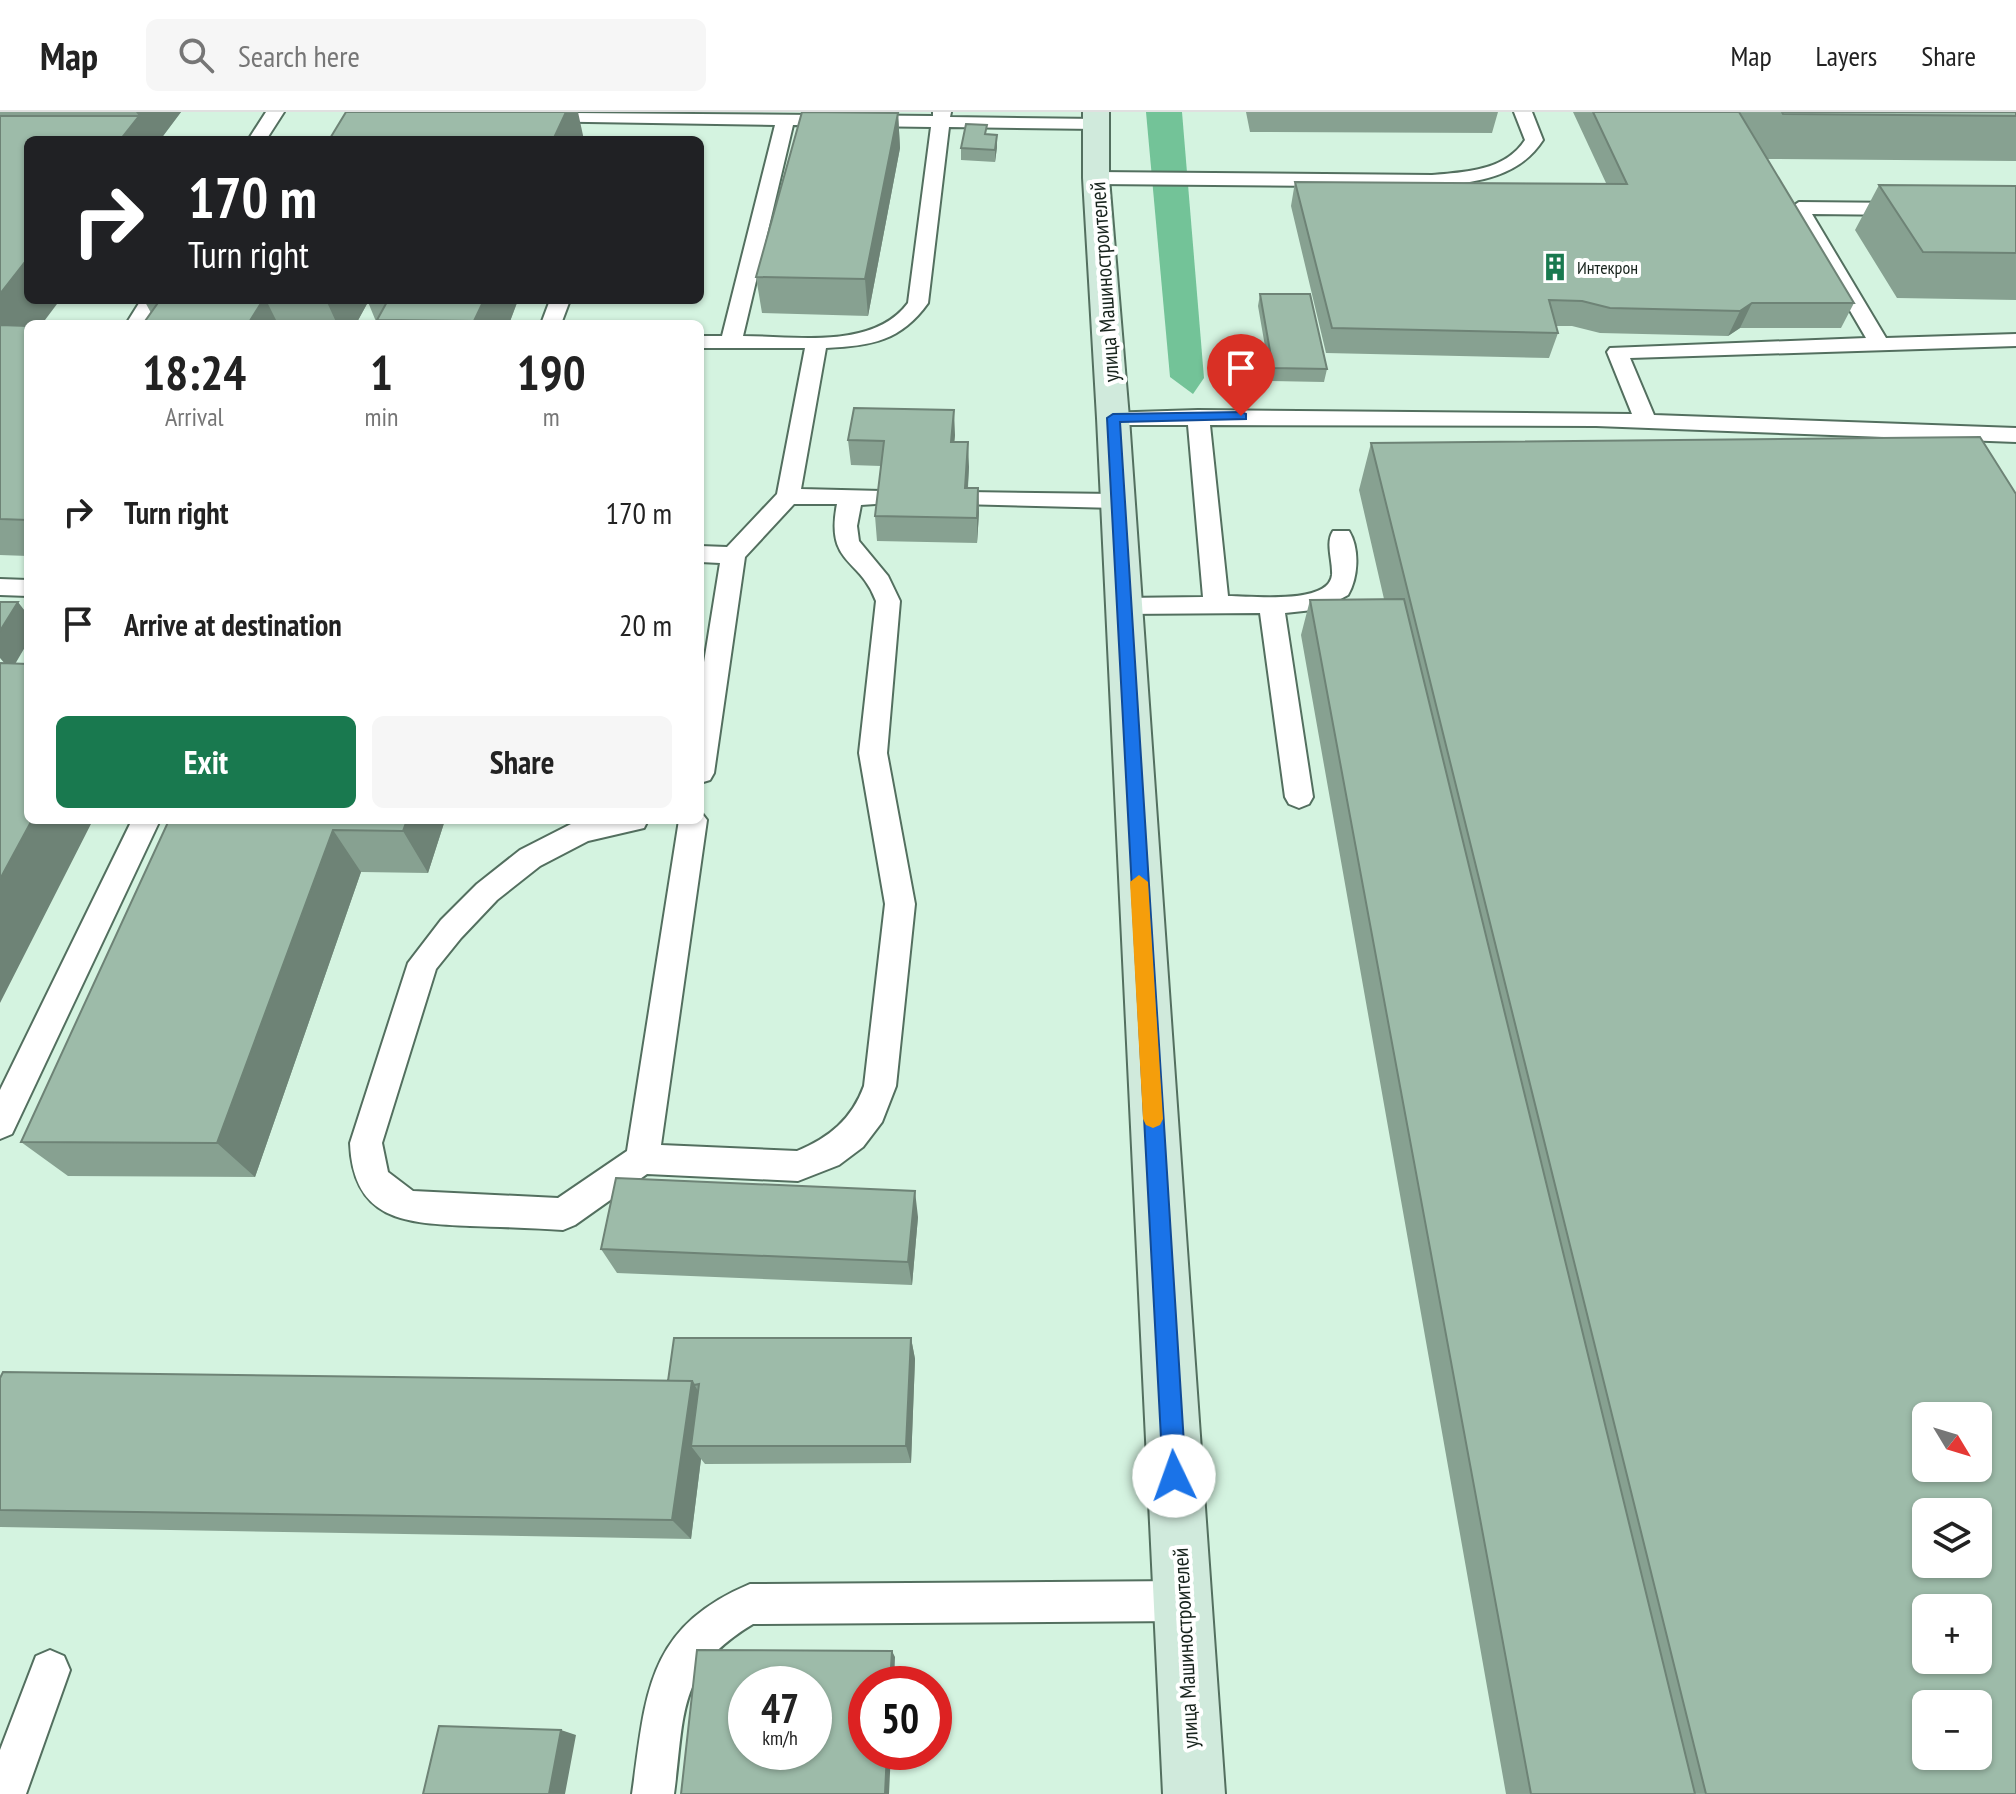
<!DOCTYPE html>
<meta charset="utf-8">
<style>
:root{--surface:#fff;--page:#f6f6f6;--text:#222;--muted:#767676;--line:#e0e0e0;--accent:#19794f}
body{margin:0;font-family:"PT Sans Narrow",sans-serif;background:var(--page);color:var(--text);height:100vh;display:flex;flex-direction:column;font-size:30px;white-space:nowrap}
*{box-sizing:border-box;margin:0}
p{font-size:26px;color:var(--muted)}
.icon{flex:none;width:44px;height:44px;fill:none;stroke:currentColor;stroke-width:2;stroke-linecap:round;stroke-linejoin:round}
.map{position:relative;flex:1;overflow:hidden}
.side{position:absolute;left:24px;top:208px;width:680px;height:504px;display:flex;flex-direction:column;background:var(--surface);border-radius:12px;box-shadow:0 2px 6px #0004}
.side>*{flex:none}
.top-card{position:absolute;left:24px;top:24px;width:680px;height:168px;border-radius:12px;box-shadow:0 2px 6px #0004;background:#202124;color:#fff;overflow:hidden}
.needle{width:52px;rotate:128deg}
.tools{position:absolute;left:1912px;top:1290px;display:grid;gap:16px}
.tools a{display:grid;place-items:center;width:80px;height:80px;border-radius:12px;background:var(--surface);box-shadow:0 2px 6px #0004;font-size:40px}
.speed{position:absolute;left:728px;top:1554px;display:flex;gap:16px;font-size:40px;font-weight:700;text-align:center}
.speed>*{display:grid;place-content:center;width:104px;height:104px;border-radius:50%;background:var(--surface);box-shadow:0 2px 6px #0004;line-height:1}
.speed small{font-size:20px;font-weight:400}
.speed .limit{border:12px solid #d22;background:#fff;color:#111}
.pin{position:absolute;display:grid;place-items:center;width:68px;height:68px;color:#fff;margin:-82px -34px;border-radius:50% 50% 50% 0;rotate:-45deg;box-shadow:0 0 8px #0007}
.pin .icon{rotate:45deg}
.me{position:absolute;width:88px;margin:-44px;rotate:357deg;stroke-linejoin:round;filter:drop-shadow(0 0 6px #0008)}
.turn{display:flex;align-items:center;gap:28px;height:168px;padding:0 32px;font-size:36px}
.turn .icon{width:104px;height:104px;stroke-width:2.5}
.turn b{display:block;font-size:56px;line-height:68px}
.eta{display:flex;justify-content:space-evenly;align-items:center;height:136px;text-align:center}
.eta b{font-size:48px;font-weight:600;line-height:56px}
.action{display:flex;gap:16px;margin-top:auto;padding:16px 32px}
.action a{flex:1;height:92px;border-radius:12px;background:var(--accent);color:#fff;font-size:32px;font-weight:600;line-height:92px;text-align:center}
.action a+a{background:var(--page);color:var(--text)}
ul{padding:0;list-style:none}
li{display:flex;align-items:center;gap:24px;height:112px;padding:0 32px}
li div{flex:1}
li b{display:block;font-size:30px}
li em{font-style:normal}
header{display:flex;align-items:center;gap:48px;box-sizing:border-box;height:112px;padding:0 40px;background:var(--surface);border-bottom:2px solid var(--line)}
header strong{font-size:38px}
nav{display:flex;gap:44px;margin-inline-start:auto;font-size:28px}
.search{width:560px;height:72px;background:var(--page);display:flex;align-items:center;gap:20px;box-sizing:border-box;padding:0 28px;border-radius:12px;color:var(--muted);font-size:30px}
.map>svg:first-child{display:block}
.forest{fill:#73c398}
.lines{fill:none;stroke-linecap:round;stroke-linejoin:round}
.lane-casing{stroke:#536f5f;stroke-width:4}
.secondary-casing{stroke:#536f5f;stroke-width:4}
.lane{fill:#fff;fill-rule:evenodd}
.secondary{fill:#d0eadc;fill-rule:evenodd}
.wall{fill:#87a191}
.shaded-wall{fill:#6e8376}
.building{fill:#9dbba9;stroke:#6e8376;stroke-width:2;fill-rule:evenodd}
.route{fill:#1a73e8;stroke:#114b97;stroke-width:2}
.slow{fill:#f59e0b}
.labels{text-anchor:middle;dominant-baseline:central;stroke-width:8;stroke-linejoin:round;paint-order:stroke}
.far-poi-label{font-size:18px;fill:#18241d;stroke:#fff;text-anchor:start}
.street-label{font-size:22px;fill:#18241d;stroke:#fff}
</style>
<header>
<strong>Map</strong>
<div class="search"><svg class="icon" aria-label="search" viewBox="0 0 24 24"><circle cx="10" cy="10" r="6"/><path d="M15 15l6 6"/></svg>Search here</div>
<nav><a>Map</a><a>Layers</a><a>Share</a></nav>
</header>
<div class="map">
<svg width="2016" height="1682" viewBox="0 0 2016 1682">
<rect width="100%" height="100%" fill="#d4f3e0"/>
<path class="forest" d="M1146 0H1182L1204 266 1193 282 1170 265Z"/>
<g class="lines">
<defs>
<path id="lane" d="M266 0H284L266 28H248Z
M446 0 933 4V0H951L950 5 1097 7 1106 12 1097 17 949 15 928 191C901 229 871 234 826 236L801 377 882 379 890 381 894 386 890 391 861 393 857 414 859 429 888 464 900 489 887 641 915 792 896 974 882 1010 863 1035 839 1053 798 1069 647 1062 575 1113 563 1118C532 1116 501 1115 470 1114 407 1111 353 1110 350 1031L408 851 441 808 477 772 520 738 571 712 586 708H648L644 716 588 729 540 754 497 788 461 826 436 857 382 1031 388 1060 413 1079 558 1086 627 1039 679 708H700V699L707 708 661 1033 797 1039C829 1026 852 1007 864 974L885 792 859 641 876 489C860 445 825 453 837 392H794L745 445 714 661 710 668 700 671V575L720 451 700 450V434L727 435 777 382 805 236H700V224H722L775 13 467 8 449 4ZM793 13 931 15 908 191C873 238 795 224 743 224Z
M1514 0H1532L1543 28C1518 67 1474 70 1432 75L1096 72 1087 66 1096 60 1432 63C1465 60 1505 59 1525 28Z
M1799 90 1905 91 1914 97 1905 103 1812 102 1886 226 2016 222V234L1630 246 1654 303 2016 316V330L1596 314 1210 313 1228 484C1251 484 1329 493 1332 463 1333 449 1325 431 1333 419H1349C1360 437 1358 466 1348 483L1322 497 1285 501 1313 685 1309 692 1299 696 1289 692 1285 685 1260 501 1122 502 1113 500 1110 494 1113 488 1122 486 1203 485 1188 313H1113L1102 306 1105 301 1198 298 1632 302 1607 240 1610 236 1866 226 1790 96Z
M141 188H161L146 212H126Z
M550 188H570L561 212H541Z
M967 380 1116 382 1124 384 1128 389 1124 394 1116 396 959 392 955 387 959 382Z
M0 467 28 468V484L0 483Z
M132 708H160L12 1022 0 1027V978Z
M1182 1469 1196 1475 1202 1489 1196 1503 1182 1509 753 1512C676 1558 685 1602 674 1682H632C646 1584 645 1516 750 1472Z
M50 1538 64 1544 70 1558 26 1682H0V1638L36 1544Z"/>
<path id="secondary" d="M1083 0H1109V66L1129 306 1225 1682H1163L1097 306 1083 66Z"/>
</defs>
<use href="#lane" class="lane-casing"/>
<use href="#secondary" class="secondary-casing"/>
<use href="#lane" class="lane"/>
<use href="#secondary" class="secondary"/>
</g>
<path class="wall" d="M0 0H181L160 28H28V444L0 443Z
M1246 0H1498L1492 21 1250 20Z
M1573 0H2016V49L1767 47 1854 191 1841 216H1740L1728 224 1600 221 1572 214H1556L1558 221 1549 246 1326 241 1291 94 1295 70 1606 71Z
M898 1 900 36 868 204 762 201 756 165Z
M987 22 997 23V35L995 50 961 48V36Z
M1879 73 2016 74V188L1897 186 1855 118Z
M1260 182 1327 257 1324 270 1271 269 1258 194Z
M144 188H518L509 212H377L368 190 356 212H143L151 201Z
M955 323 954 330 969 355 968 376H978L979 401 977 431 877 429 875 404 881 354 851 353 848 328Z
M1371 331 2016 1682H1506L1301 523 1310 488 1384 487 1359 378Z
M169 708H445L428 761 361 760 255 1065 68 1064 21 1030Z
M918 1105 912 1173 617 1161 601 1137Z
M911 1226 915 1247 911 1351 705 1352 701 1347 691 1427 0 1415V1266L668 1269Z"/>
<path class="shaded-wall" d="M136 0H181L160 28H120L139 4Z
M566 0H578L584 28H553Z
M898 1 900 36 868 204 865 167Z
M997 23V35L995 50V38Z
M28 146V188H60L42 212H28V231L0 218V182Z
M263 188H266L278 212H248Z
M326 188H367L368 190 356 212H337Z
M484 188H518L509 212H475L474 209Z
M1752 191 1740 216 1728 224 1740 199Z
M954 298 955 323 952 355 951 330Z
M968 330 969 355 966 401 965 376Z
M978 376 979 401 977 431V406Z
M18 490 28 503V530L11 559 0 546V519Z
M32 708H93L0 891V767Z
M407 708H445L428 761 403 719Z
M333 718 361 760 255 1065 217 1031Z
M915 1079 918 1105 912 1173 908 1150Z
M911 1226 915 1247 911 1351 906 1334Z
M692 1269 708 1295 691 1334 701 1347 691 1427 672 1408Z
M892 1539 895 1545 894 1572H890Z
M561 1618 576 1623 565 1682H549Z
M887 1640H891L889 1682H885Z"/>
<path class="building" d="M346 0H566L553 28H329Z
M802 0 898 1 865 167 756 165Z
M1593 0H1739L1854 191H1752L1740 199 1610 196 1582 189 1549 188 1558 221 1332 216 1295 70 1627 72Z
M1782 0H2016V4L1783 2Z
M0 4H139L120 28H28V146L0 182Z
M966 12 987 13 985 22 997 23 995 38 961 36Z
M1879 73 2016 74V141L1923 140Z
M1260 182H1310L1327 257 1273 256Z
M160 188H263L248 212H143Z
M388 188H484L474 209 377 208Z
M0 213 28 214V408L0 407Z
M854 296 954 298 951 330H968L965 376H978L977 406 875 404 884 329 848 328Z
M1980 325 2016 382V1682H1706L1371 331ZM1926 1304H1978V1356H1926ZM1926 1400H1978V1452H1926ZM1926 1496H1978V1548H1926ZM1926 1592H1978V1644H1926Z
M1404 487 1695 1682H1531L1310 488Z
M0 490H18L0 519Z
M0 551 28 552V708H32L0 767Z
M169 708H407L403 719 333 718 217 1031 21 1030Z
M616 1066 915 1079 908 1150 601 1137Z
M674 1226H911L906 1334H691L699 1272 694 1273 692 1269H668Z
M3 1260 692 1269 672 1408 0 1398V1266Z
M697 1538 892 1539 890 1572H866V1640H887L885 1682H681ZM746 1572H814V1640H746Z
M439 1614 561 1618 549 1682H423Z"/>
<path class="route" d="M1241 300 1246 302V307L1120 310 1186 1364 1183 1373 1174 1376 1166 1373 1163 1364 1107 306 1113 302Z"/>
<path class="slow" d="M1139 763 1148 770 1163 1007 1160 1013 1153 1016 1146 1013 1143 1007 1130 770Z"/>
<defs>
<symbol id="building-bare" viewBox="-9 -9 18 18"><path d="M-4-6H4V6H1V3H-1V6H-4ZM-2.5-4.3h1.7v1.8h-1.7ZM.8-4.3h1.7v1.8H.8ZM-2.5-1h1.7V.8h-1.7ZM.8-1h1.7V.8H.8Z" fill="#19794f" stroke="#fff" stroke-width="2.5" paint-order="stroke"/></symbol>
</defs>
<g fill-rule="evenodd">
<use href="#building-bare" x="1535" y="135" width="40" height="40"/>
</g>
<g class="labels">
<g class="far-poi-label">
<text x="1577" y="155">Интекрон</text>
</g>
<g class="street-label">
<text transform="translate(1104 170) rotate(-94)">улица Машиностроителей</text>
<text transform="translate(1185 1536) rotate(-93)">улица Машиностроителей</text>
</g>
</g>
</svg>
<div class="tools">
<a><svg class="needle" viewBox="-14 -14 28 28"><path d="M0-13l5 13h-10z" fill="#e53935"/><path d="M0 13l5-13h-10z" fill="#767676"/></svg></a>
<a><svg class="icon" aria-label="layers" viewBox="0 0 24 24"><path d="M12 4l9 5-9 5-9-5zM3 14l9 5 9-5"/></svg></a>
<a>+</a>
<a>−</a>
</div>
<div class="speed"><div>47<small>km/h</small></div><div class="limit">50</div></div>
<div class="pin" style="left:1241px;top:304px;background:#d93025"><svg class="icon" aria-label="arrive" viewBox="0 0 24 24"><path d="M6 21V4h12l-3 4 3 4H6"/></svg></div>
<svg class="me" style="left:1174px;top:1364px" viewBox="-20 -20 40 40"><circle r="19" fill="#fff"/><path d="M0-13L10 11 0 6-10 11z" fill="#1a73e8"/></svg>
<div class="top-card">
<div class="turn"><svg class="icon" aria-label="right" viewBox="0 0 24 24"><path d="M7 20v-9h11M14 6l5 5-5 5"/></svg><div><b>170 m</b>Turn right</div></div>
</div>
<section class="side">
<div class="eta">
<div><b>18:24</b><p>Arrival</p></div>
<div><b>1</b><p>min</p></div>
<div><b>190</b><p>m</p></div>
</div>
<ul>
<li><svg class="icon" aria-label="right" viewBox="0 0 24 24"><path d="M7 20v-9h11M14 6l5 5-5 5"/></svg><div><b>Turn right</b></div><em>170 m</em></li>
<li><svg class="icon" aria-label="arrive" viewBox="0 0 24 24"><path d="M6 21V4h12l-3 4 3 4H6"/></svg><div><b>Arrive at destination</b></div><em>20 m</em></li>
</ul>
<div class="action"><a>Exit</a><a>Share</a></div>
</section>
</div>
